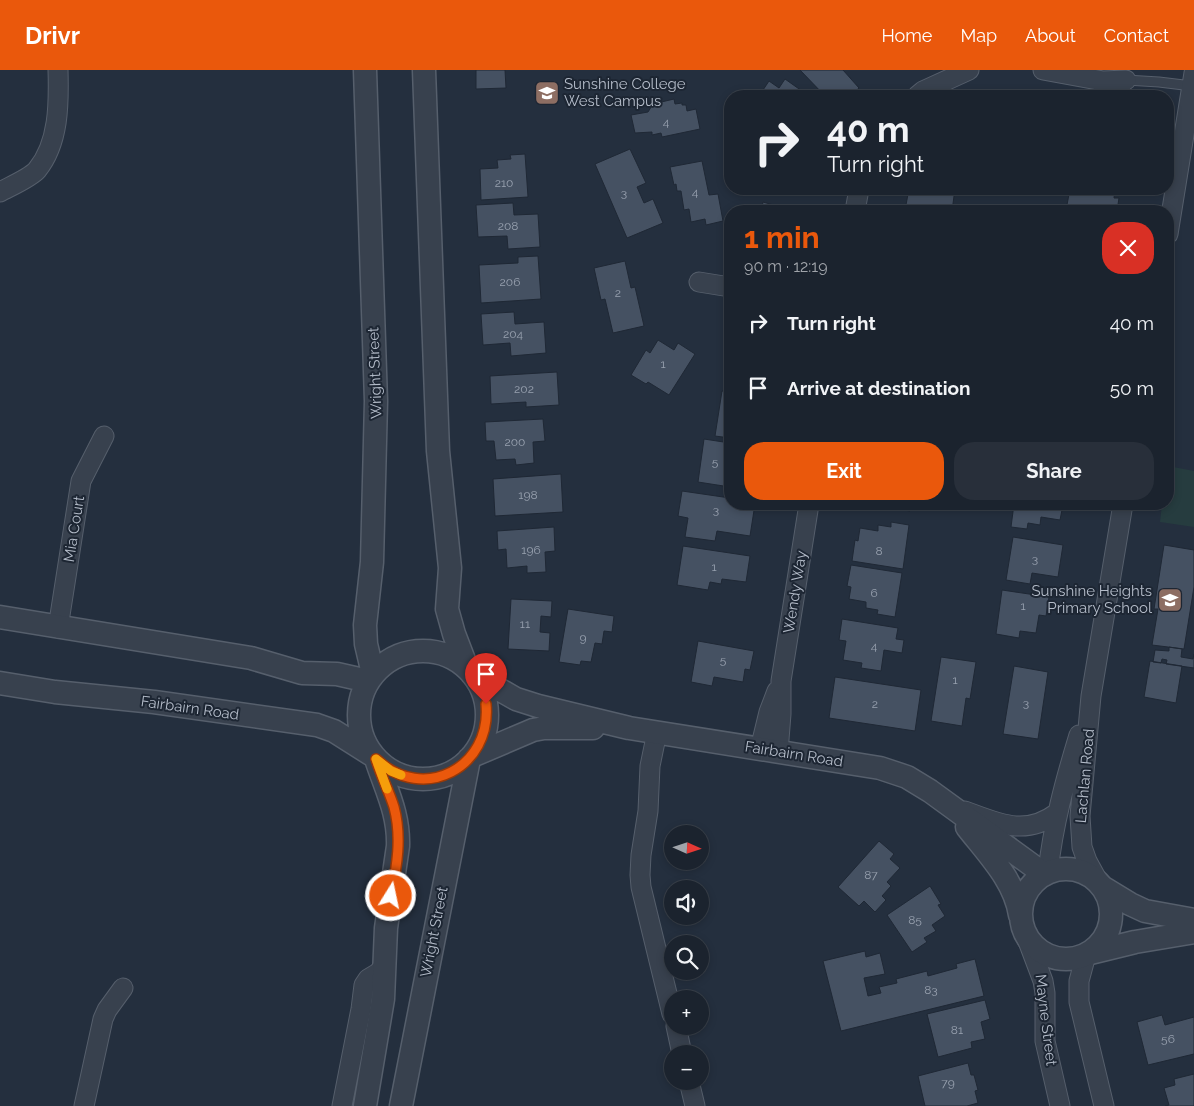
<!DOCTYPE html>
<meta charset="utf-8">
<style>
:root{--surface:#1b232e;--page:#282f3a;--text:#f1f3f6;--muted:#a0a4aa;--line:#39404a;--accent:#ea580c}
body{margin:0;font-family:Raleway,sans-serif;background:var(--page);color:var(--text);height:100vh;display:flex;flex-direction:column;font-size:19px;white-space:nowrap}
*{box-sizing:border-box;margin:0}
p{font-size:16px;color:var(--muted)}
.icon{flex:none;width:28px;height:28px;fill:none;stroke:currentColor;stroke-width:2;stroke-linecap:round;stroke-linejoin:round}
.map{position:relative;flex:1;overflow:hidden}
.side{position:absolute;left:724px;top:135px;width:450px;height:305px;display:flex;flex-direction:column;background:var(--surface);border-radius:20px;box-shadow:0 2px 8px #0003,0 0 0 1px var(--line)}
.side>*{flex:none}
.top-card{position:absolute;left:724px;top:20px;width:450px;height:105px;border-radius:20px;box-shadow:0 2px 8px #0003,0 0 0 1px var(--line);background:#1b232e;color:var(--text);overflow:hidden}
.needle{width:32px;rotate:93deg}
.controls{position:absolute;left:664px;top:755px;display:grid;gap:10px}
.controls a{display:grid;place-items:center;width:45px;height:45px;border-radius:50%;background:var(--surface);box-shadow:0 2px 8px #0003,0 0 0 1px var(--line);font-size:25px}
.pin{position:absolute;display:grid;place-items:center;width:42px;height:42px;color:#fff;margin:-51px -21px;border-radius:50% 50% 50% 0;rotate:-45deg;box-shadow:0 0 5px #0007}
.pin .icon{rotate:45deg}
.me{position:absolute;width:55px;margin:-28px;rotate:10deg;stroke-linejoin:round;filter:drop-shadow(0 0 4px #0008)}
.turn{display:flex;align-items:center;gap:18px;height:105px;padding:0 20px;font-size:22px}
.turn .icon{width:65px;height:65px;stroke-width:2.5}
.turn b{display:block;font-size:35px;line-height:42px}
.round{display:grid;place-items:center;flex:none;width:52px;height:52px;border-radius:20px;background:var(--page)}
.overview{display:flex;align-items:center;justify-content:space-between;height:85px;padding:0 20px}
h1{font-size:30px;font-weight:700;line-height:38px;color:var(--accent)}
.button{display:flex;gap:10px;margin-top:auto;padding:10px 20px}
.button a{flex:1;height:58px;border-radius:20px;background:var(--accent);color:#fff;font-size:20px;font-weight:700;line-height:58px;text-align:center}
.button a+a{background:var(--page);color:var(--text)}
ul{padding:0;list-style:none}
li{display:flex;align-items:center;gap:15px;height:65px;padding:0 20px}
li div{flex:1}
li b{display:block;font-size:19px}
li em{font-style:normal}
header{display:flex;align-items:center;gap:30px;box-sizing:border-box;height:70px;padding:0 25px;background:var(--accent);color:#fff}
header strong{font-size:24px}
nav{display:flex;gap:28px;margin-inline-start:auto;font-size:18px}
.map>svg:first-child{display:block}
.green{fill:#263c3f}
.building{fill:#455162;stroke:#1f2835}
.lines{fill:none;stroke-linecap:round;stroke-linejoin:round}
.service-casing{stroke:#565f6c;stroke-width:11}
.minor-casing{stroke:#565f6c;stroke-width:21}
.tertiary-casing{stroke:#565f6c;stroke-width:25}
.service{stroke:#38414e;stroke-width:9}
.minor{stroke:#38414e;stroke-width:19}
.tertiary{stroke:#38414e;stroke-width:22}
.route-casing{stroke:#983908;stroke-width:12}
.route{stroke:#ea580c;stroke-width:9}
.slow{stroke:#f59e0b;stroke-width:9}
.labels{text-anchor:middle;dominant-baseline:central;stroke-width:4;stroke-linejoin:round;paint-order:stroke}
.number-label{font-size:12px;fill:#98a1af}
.poi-label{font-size:15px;fill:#b4bcc9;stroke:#1d2633;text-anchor:start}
.street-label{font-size:15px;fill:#b4bcc9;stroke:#1d2633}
</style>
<header>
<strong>Drivr</strong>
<nav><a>Home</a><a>Map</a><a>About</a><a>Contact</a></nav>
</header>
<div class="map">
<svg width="1194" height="1036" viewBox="0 0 1194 1036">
<rect width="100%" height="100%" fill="#242f3e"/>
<path class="green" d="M1168 396 1194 401V457L1160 452 1162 434H1168Z"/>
<path class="building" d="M476 0H505L506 18 476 19Z
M800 0H843L859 18 850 26H825Z
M785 9 809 26H759L769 11 779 18Z
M674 29 675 34 682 33V35H686L687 41 696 39 700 59 662 67 661 63 652 65V62L635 63 631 45 648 42 653 34Z
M630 79 646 113 637 117 644 133 653 129 663 153 627 168 595 94Z
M525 84 528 127 481 130 480 99 498 98 497 90 511 89 510 85Z
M702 91 709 125 718 124 723 151 706 155 705 149 691 152 689 139 684 140 681 121H677L676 114 674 115 670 97Z
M909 119H955L952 141 905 140Z
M1070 119H1115L1114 128H1119L1117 141 1066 140Z
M763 132 794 141H761Z
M513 133 514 145 538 144 540 177 508 179 507 166 478 167 476 135Z
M538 186 541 229 481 233 479 195 518 193V187Z
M625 191 631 218 635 217 644 256 613 263 605 229 601 230 594 198Z
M514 242 515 254 544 252 546 283 511 286 510 273 483 275 481 244Z
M658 270 674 280 678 273 695 284 669 325 648 312 646 314 631 305 646 280 650 283Z
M557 302 559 335 526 337V332L491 334 490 306Z
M722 321 730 322V368L715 366Z
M543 349 545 371 533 372 534 393 516 395 515 389 496 390 494 371H486L485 352Z
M704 369 730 373V417L698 412Z
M561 404 563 442 495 446 493 409Z
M682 421 730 428V434H755L750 466 717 461 715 471 685 467 688 448 678 446Z
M894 434H912L910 441 894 438Z
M1014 434H1067L1065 440H1062L1060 450 1041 447 1040 455 1028 453 1027 459 1011 457Z
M891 452 909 455 903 499 852 491 855 470 858 471 860 458 878 461V455L891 457Z
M554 457 555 481 545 482 546 502 527 503V496L507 498 506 479 498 480 497 461Z
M1013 467 1063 475 1058 507 1032 503 1030 514 1006 510Z
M1164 475 1194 480V517L1184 579 1152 575 1158 539H1154Z
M683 476 750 486 746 512 722 509 721 514 710 512 708 520 677 515Z
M851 495 902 503 895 547 877 544 878 540 866 538V532L849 529 851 517 847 516Z
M1002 520 1049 527 1046 546 1039 545 1036 563 1020 561 1019 568 996 564Z
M511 529 552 531 551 547 541 546 540 562 550 563 549 581 508 579Z
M568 539 614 546 612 562 604 561 602 574 595 573 591 592 581 591 580 595 559 592Z
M842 549 898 558 896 569 904 570 902 583 884 580 881 601 861 598 862 593 843 590 846 571 839 570Z
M698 571 754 581 750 600 745 599 743 612 714 607 712 616 691 612Z
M1169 577 1182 579 1181 587 1193 589 1194 584V598L1166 594 1167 590 1162 589 1161 593 1153 592 1155 580 1169 581Z
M941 587 976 592 970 629 966 628 962 656 931 651Z
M1150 591 1182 596 1176 633 1144 627Z
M1014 596 1048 602 1038 669 1003 664Z
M835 607 921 620 915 661 829 648Z
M879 771 894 784 890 789 900 798 887 812 891 816 882 826 886 830 875 842 864 831 859 836 838 817Z
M930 816 941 834 938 835 945 846 932 855 936 861 924 868 927 872 912 882 887 845Z
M865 881 866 887 880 883 885 904 864 908 868 926 881 923 879 917 897 913 896 909 927 901 928 906 957 898 956 894 975 889 984 926 841 961 823 891Z
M985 930 990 949 981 952 985 969 971 972 972 978 938 987 927 944Z
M1162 945 1165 955 1194 947V984L1148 995 1137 952Z
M968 993 971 1005H974L978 1020 975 1021 978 1033 967 1036H925L918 1006Z
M1194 1004V1036H1165L1169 1035 1164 1018 1175 1015 1174 1009Z"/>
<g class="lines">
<defs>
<path id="service" d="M1126 10 1159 12 1192 16"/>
<path id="minor" d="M1043 0 1103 11 1126 10
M917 26 923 21 969 0
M0 122C9 117 30 108 37 100 59 73 59 34 58 0
M855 141 859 119
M1168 164 1194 3
M699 212 730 217
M58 558 81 411 104 366
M657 662 650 696 648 741 641 785 640 805 641 817 672 944
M760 679 769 642 777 621
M778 682 781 644V611L809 434
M965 741C998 753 1025 767 1057 743
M1048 802C1053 755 1065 711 1079 665
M1099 813 1087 791 1082 777 1080 746 1091 626 1123 434
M1026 866 1043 911 1045 923V971L1060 1036
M1086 885 1079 911V932L1104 1036
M676 956 682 984
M689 1011 695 1036
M84 1036 103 949 107 940 123 918
M342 1036 361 939 364 915 368 909 378 903 385 895"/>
<path id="tertiary" d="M365 0 376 331 372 492 365 555 366 574 373 604
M424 0 438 381 450 498 447 539 454 564 467 598
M0 547 251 588 302 603 337 604 368 611
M359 645a64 64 0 1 1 128 0a64 64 0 1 1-128 0Z
M472 604 516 629 538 636 629 658 880 698 907 707 930 721 1044 804
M0 613 55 622 154 632 317 655 334 661 372 685
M472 686 533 660 544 658H593
M967 757C988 784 1015 811 1020 845
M1021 844a45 45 0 1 1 90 0a45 45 0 1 1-90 0Z
M1102 817 1130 834 1145 841 1194 850
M1090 883 1135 872 1194 862
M365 1036 383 929 386 858 398 776C399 743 386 720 376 689
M401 1036 469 689"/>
</defs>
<use href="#service" class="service-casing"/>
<use href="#minor" class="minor-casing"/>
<use href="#tertiary" class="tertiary-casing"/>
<use href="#service" class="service"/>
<use href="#minor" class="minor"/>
<use href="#tertiary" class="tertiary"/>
</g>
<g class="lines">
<defs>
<path id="route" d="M391 826C397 796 402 767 394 737 389 721 381 706 376 689 424 734 492 697 486 634"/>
</defs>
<use href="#route" class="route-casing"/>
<use href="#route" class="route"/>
<path class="slow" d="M387 719 376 689 391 701 401 705"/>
</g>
<defs>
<symbol id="school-square" viewBox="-11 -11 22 22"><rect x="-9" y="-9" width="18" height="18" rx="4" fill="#8d6e63" stroke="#1d2633"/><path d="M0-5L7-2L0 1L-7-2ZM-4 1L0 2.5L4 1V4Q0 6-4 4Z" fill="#fff"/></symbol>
</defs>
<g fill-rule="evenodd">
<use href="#school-square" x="533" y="9" width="28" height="28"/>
<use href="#school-square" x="1156" y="516" width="28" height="28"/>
</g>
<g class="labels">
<g class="number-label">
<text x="666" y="52">4</text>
<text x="504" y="113">210</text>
<text x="695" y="122">4</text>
<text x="624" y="123">3</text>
<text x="508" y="156">208</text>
<text x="510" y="212">206</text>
<text x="618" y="223">2</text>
<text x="513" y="264">204</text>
<text x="663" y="294">1</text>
<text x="524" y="319">202</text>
<text x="515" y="372">200</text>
<text x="715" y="392">5</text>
<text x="528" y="425">198</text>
<text x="716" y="440">3</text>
<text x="531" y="480">196</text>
<text x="879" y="481">8</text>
<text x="1035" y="489">3</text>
<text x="714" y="497">1</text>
<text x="874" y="523">6</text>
<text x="1023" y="536">1</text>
<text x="525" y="554">11</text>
<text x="583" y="568">9</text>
<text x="874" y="576">4</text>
<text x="723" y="590">5</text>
<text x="955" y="610">1</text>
<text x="1026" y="633">3</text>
<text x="875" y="634">2</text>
<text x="871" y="805">87</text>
<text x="915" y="850">85</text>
<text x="931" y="920">83</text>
<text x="957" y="960">81</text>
<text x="1168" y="969">56</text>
<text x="948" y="1013">79</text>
</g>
<g class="poi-label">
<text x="564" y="14">Sunshine College<tspan x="564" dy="17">West Campus</tspan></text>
<text x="1152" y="521" text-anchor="end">Sunshine Heights<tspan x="1152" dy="17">Primary School</tspan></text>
</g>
<g class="street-label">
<text transform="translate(375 303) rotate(-92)">Wright Street</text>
<text transform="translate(74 459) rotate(-81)">Mia Court</text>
<text transform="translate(795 522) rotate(-81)">Wendy Way</text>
<text transform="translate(190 638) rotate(8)">Fairbairn Road</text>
<text transform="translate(794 684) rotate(9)">Fairbairn Road</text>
<text transform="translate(1085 706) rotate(-85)">Lachlan Road</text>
<text transform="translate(434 862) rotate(-79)">Wright Street</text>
<text transform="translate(1046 950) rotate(83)">Mayne Street</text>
</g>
</g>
</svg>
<div class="controls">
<a><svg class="needle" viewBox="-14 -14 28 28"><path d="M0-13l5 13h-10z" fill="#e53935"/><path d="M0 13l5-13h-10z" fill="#a0a4aa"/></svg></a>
<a><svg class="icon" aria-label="sound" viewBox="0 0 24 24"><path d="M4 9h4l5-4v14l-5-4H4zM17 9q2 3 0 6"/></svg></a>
<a><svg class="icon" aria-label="search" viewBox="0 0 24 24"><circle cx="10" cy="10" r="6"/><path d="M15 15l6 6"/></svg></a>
<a>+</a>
<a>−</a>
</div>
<div class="pin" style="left:486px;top:634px;background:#d93025"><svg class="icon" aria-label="arrive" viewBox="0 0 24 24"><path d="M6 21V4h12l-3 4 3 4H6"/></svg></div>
<svg class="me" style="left:391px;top:826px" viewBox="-20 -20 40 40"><circle r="17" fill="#ea580c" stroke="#fff" stroke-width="3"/><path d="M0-11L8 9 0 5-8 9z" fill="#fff"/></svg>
<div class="top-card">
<div class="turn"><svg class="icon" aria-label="right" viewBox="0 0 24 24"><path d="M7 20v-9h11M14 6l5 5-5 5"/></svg><div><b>40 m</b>Turn right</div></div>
</div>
<section class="side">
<div class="overview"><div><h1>1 min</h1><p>90 m · 12:19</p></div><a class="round" style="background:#d93025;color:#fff"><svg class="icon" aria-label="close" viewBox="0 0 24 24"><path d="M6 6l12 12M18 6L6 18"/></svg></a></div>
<ul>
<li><svg class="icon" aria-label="right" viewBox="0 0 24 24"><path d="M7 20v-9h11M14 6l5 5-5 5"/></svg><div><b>Turn right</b></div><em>40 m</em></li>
<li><svg class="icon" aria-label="arrive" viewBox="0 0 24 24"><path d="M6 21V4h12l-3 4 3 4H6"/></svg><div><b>Arrive at destination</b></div><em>50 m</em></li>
</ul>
<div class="button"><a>Exit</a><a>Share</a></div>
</section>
</div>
